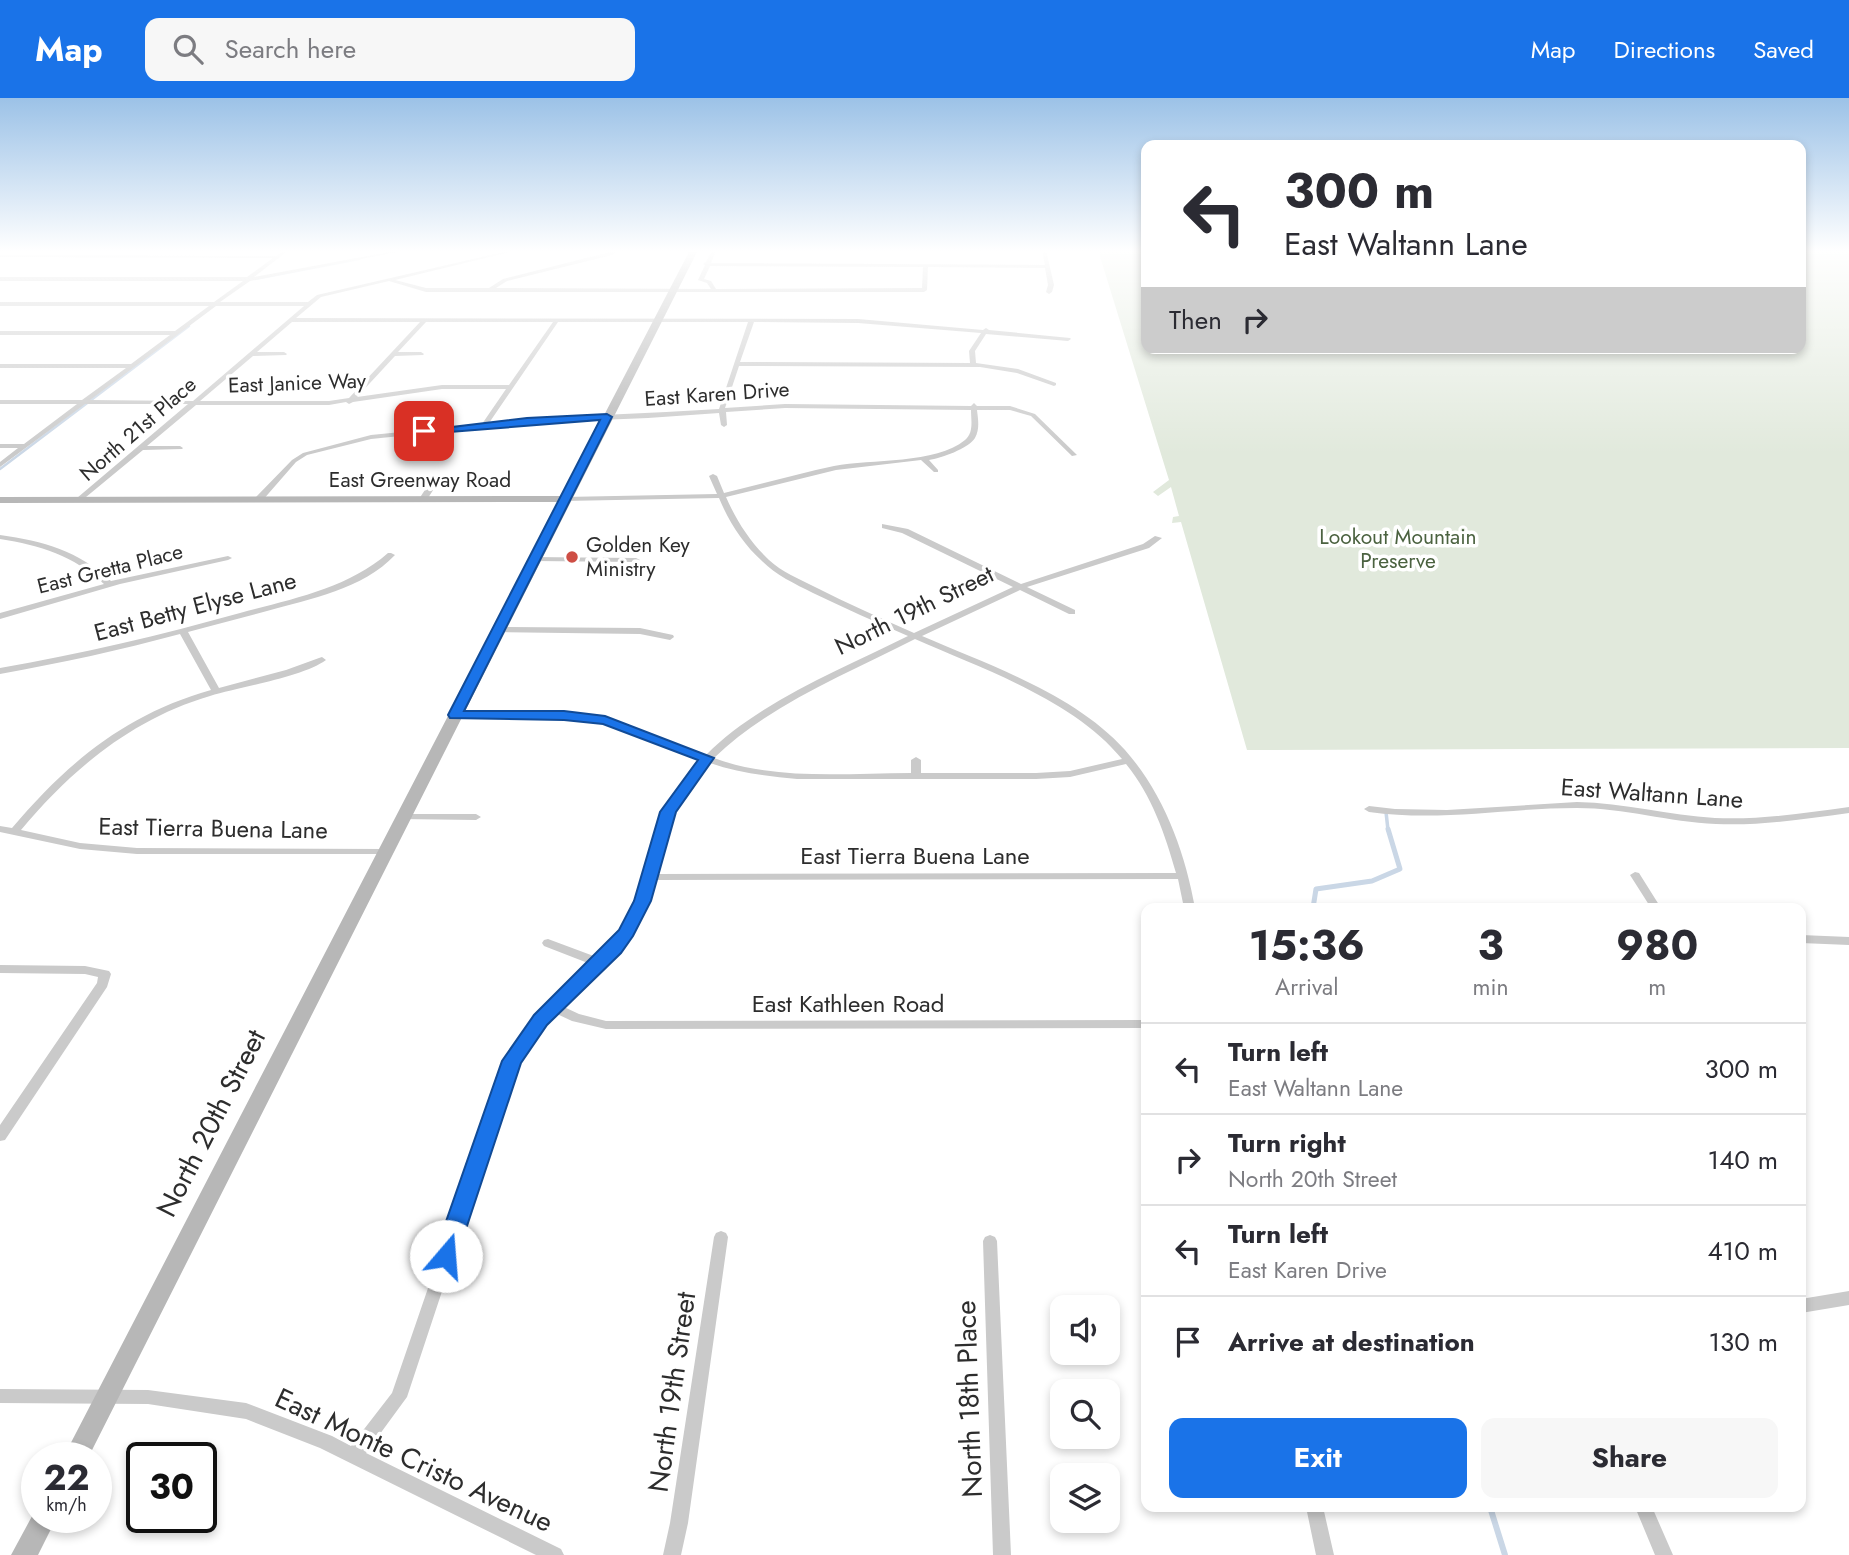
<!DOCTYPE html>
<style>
:root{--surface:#fff;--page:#f7f7f7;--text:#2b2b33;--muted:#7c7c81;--line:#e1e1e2;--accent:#1a73e8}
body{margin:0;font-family:Jost,sans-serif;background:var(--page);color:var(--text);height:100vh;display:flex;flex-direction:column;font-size:26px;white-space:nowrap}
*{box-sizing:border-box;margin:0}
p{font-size:23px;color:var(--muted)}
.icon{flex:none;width:38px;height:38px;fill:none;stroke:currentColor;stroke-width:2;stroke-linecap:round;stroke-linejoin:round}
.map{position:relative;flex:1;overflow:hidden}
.panel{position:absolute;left:1141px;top:805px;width:665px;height:609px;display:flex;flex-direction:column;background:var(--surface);border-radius:14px;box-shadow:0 4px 10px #0003}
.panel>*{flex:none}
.guide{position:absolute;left:1141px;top:42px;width:665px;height:214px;border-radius:14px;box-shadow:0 4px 10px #0003;background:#fff;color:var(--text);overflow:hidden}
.controls{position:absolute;left:1050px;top:1197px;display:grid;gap:14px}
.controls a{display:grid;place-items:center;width:70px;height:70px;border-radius:14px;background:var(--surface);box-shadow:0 4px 10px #0003;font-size:35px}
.speed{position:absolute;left:21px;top:1344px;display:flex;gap:14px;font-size:35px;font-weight:700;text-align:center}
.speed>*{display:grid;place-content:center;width:91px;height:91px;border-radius:50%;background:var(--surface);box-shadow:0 4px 10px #0003;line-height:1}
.speed small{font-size:18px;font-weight:400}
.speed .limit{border:4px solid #111;border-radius:10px;background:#fff;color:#111}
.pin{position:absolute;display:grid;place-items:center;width:60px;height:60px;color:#fff;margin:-30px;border-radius:14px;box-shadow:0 4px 10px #0006}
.me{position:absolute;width:77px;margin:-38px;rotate:18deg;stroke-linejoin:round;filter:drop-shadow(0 0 5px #0008)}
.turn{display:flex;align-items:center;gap:24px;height:147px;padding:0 28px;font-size:32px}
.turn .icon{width:91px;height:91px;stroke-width:2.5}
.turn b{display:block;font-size:49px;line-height:60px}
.then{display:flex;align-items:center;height:66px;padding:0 28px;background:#0003;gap:14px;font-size:26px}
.eta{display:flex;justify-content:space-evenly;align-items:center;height:119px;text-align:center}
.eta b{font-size:42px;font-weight:700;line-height:49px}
.cta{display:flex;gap:14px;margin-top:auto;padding:14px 28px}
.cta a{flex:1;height:80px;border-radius:14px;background:var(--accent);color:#fff;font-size:28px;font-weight:700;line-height:80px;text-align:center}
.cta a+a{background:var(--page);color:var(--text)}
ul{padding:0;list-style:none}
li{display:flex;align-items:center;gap:21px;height:91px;padding:0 28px;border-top:2px solid var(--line)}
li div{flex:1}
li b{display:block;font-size:26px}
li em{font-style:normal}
header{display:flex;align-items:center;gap:42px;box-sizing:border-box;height:98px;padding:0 35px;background:var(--accent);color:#fff}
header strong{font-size:33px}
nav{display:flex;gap:38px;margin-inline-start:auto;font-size:24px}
.search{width:490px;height:63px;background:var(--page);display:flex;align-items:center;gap:18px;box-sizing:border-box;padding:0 24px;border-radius:14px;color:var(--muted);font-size:26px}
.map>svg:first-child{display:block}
.green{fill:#e1e9dc}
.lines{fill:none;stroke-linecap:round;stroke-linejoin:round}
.stream-far3{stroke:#cad7e6;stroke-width:2.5}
.stream-far2{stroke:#cad7e6;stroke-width:3.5}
.stream-far1{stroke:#cad7e6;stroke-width:5}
.stream{stroke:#cad7e6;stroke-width:6}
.street{fill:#cacaca;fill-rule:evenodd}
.secondary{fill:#b7b7b7;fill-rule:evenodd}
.route{fill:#1a73e8;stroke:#114b97;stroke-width:2}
.poi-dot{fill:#ce4e45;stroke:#fff;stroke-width:2.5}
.labels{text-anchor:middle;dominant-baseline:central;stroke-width:7;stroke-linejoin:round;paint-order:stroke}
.far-street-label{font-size:21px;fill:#2d2d2d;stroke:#fff}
.far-park-label{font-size:21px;fill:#4b6240;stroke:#fff}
.far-poi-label{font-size:21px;fill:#2d2d2d;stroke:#fff;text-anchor:start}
.street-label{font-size:24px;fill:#2d2d2d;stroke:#fff}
.near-street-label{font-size:28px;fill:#2d2d2d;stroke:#fff}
</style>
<header>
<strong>Map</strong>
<div class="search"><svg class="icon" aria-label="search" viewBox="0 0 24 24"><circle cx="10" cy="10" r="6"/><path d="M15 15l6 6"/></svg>Search here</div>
<nav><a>Map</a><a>Directions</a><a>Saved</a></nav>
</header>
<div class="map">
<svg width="1849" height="1457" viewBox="0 0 1849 1457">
<rect width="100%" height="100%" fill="#fff"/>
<path class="green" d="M1098 152H1146V250H1801V152H1849V650L1247 652 1181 424 1172 425 1173 419 1179 418 1171 389 1158 398 1153 394 1169 382Z"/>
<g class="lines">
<path class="stream-far3" d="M255 181 359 161
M0 371 189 228"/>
<path class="stream-far2" d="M1386 714 1388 732"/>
<path class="stream-far1" d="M1313 810 1316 791 1372 783 1400 771 1388 731"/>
<path class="stream" d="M1490 1409 1505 1457"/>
<path class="street" d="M285 152H289L254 179 400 152H407L250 183 220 204H308L317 197 512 152H518L395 182 426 190H489L503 181 618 152 612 157 507 183 496 190 711 191 707 185 698 182 705 167 703 166 706 164 712 152H716L711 165 1045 167 1042 152H1046L1054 187 1052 194 1049 196 1046 194 1048 187 1045 170 928 169 927 192 924 194H426L389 183 321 199 296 220 858 221 983 232 986 230 989 232 1070 240 1071 241 1068 243 986 236 975 253 976 265 1018 271 1056 285V287L1054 288 1017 275 980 269 739 268 725 310 785 306 971 308 974 305 977 308H1010L1035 316 1077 357 1072 358 1031 318 1010 312H977C978 321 980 331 975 340 968 351 941 360 929 362L938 372V374H934L921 362 836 372 726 399C736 422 750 444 769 462 782 474 799 481 815 489 848 506 881 520 914 535L1013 489 902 435 882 430V426L908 431 1021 486 1143 446 1155 438 1162 440 1149 450 1027 489 1075 512V516H1069L1020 492 922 538C989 567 1075 596 1125 652 1164 696 1185 754 1195 810H1184L1178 781 653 782C637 843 607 868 564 909L579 916 606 923 1146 922V930L606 931 572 923 557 916 530 947 518 964 407 1299 366 1355 561 1451 564 1457H536L320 1350 246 1321 148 1306 0 1305V1291L148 1292 246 1305 332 1338 351 1348 392 1295 506 963 521 941 548 910 549 906 553 905 593 867 544 848 542 845 544 842 548 841 599 860C611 847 624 833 631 817 646 784 647 746 663 714 672 694 687 677 702 662L603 625 564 621 455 620 450 617 455 614 564 615 605 619 706 657C758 604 842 571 908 538 876 524 844 510 813 495 795 486 776 477 762 463 743 446 729 424 719 400L564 403 560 401 564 399 717 396 709 378 713 376 717 378 724 395C761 386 797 376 834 368 871 361 936 366 965 342 974 335 971 322 971 312L785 310 726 314 727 327 724 329 721 327 719 315 648 320 527 325 371 341 307 357 296 364 262 403H256V399L292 362 303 355 371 337 482 326 506 291H442L353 304 349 306 346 304 329 307H196L147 348H180L183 350 182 351 143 352 80 404 76 402 77 400 188 306H85L0 369V364L18 350H0V346H24L77 306H0V302H82L126 270H0V266H131L170 237H0V233H175L209 208H0V204H214L243 183H0V179H247L273 160 0 159V157L276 158ZM710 168 923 169 922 190 716 191 711 183 704 181ZM216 208H304L193 303 90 302ZM292 224H420L349 300 329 303H200L253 258 286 257 287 256 284 254H257ZM426 224H553L509 287H442L357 299 395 258 423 257 424 256 421 254H398ZM558 224H748L719 311C642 316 565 317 489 325ZM754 224 858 225 981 235 969 253 970 265 740 264ZM915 541C983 571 1074 602 1122 661L1070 673 1036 675H921V662L916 659 911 662V675C846 675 776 683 714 660 770 606 847 576 915 541ZM710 665C738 675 767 678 797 681H1036L1070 679 1126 666C1152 698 1165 736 1176 775L655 776C666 728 675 701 710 665Z
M434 378 441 380 426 403H420L419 401Z
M0 437C44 443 78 453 111 483L228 458 232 460 228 462 120 486 0 521V515L104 486C74 458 40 447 0 441Z
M388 455H391L395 457C363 491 310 501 267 513 241 520 214 527 188 534L219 590 286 572 319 560 322 559 326 562C303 579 240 589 210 598 132 621 72 671 21 732L80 745 137 750 385 751 389 752 390 754 389 756H137L80 751 0 734V728L12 730C68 664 126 616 211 592L180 536C121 552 61 565 0 576V570C81 556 161 537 240 515 291 501 347 491 388 455Z
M531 459 636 460 640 462 636 464 534 463 530 461Z
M498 529 640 530 673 537 674 539 670 542 640 536 495 534 494 532Z
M1577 704C1624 705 1669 717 1715 720 1760 722 1805 715 1849 709V715C1805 721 1760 728 1716 726 1669 724 1624 710 1577 710 1506 710 1442 724 1369 714L1364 711 1369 708 1395 711 1447 712Z
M403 716H476L481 719 476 722 399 721 398 719 399 717Z
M1635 774 1639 775 1661 810H1651L1630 777Z
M1801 837 1849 839V847L1801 845Z
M0 867 85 868 109 873 111 876 107 889 5 1042 0 1043V1027L97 885 98 879 85 876 0 875Z
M721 1133 726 1135 728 1139 688 1425 681 1457H663L670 1425 714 1139 716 1135Z
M990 1137 995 1139 997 1143 1011 1457H993L983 1143 985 1139Z
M1849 1193V1207L1801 1215V1201Z
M1306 1409H1323L1334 1457H1316Z
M1635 1409H1652L1673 1457H1655Z"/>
<path class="secondary" d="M690 152H698L88 1360H63L559 404 0 405V399L562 398Z
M37 1409V1419H57L38 1457H11Z"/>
</g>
<linearGradient id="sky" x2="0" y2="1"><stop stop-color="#9cc2e7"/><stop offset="0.43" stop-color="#fff"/><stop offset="1" stop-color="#fff" stop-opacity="0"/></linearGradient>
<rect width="1849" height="356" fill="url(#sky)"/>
<path class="route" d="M607 316 612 319 464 613H564L605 618 714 660 676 714 651 803 633 838 621 855 547 927 521 965 457 1158 453 1165 446 1167 438 1165 434 1158 502 963 534 917 619 832 634 803 660 714 698 662 603 626 564 622 450 620 448 617 600 322 424 336 419 333 527 320Z"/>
<circle class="poi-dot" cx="572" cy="459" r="7"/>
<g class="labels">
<g class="far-street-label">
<text transform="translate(297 285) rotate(-2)">East Janice Way</text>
<text transform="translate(717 296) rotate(-4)">East Karen Drive</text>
<text transform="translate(138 331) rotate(-41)">North 21st Place</text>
<text x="420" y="382">East Greenway Road</text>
<text transform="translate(110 471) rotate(-14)">East Gretta Place</text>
</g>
<g class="far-park-label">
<text x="1398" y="439">Lookout Mountain<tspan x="1398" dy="24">Preserve</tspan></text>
</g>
<g class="far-poi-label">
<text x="586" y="447">Golden Key<tspan x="586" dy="24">Ministry</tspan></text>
</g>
<g class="street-label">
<text transform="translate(195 508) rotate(-15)">East Betty Elyse Lane</text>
<text transform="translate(914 512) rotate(-26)">North 19th Street</text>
<text transform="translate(1652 695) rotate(4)">East Waltann Lane</text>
<text transform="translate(213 730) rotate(1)">East Tierra Buena Lane</text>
<text x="915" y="757">East Tierra Buena Lane</text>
<text x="848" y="905">East Kathleen Road</text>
</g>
<g class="near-street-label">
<text transform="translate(211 1025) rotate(-63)">North 20th Street</text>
<text transform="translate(672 1294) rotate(-82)">North 19th Street</text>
<text transform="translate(969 1301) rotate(-92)">North 18th Place</text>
<text transform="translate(414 1362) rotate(25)">East Monte Cristo Avenue</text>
</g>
</g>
</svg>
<div class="controls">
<a><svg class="icon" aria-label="sound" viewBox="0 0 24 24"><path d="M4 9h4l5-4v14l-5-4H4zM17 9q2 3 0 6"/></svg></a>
<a><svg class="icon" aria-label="search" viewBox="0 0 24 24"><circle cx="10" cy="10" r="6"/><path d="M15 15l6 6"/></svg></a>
<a><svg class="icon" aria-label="layers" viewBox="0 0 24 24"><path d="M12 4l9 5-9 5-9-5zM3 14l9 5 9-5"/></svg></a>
</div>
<div class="speed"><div>22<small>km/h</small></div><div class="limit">30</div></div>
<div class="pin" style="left:424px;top:333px;background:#d93025"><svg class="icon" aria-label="arrive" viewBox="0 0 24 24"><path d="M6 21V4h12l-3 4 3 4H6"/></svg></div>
<svg class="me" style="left:446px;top:1158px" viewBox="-20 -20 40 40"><circle r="19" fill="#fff"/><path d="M0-13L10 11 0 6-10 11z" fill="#1a73e8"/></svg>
<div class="guide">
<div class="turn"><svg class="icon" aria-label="left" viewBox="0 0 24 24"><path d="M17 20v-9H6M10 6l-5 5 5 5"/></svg><div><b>300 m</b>East Waltann Lane</div></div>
<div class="then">Then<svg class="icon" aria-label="right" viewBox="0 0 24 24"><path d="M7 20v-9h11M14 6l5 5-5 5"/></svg></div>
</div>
<section class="panel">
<div class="eta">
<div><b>15:36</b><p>Arrival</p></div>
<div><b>3</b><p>min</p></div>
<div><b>980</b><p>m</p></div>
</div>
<ul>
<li><svg class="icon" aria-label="left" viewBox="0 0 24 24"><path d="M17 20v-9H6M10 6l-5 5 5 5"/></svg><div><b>Turn left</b><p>East Waltann Lane</p></div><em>300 m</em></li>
<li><svg class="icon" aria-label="right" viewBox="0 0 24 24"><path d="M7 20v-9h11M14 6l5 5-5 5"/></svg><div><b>Turn right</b><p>North 20th Street</p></div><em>140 m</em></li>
<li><svg class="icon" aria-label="left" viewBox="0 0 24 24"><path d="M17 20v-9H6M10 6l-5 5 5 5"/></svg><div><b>Turn left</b><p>East Karen Drive</p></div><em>410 m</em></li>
<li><svg class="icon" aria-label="arrive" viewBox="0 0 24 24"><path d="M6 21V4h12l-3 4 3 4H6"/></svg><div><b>Arrive at destination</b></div><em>130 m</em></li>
</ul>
<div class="cta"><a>Exit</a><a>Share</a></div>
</section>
</div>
